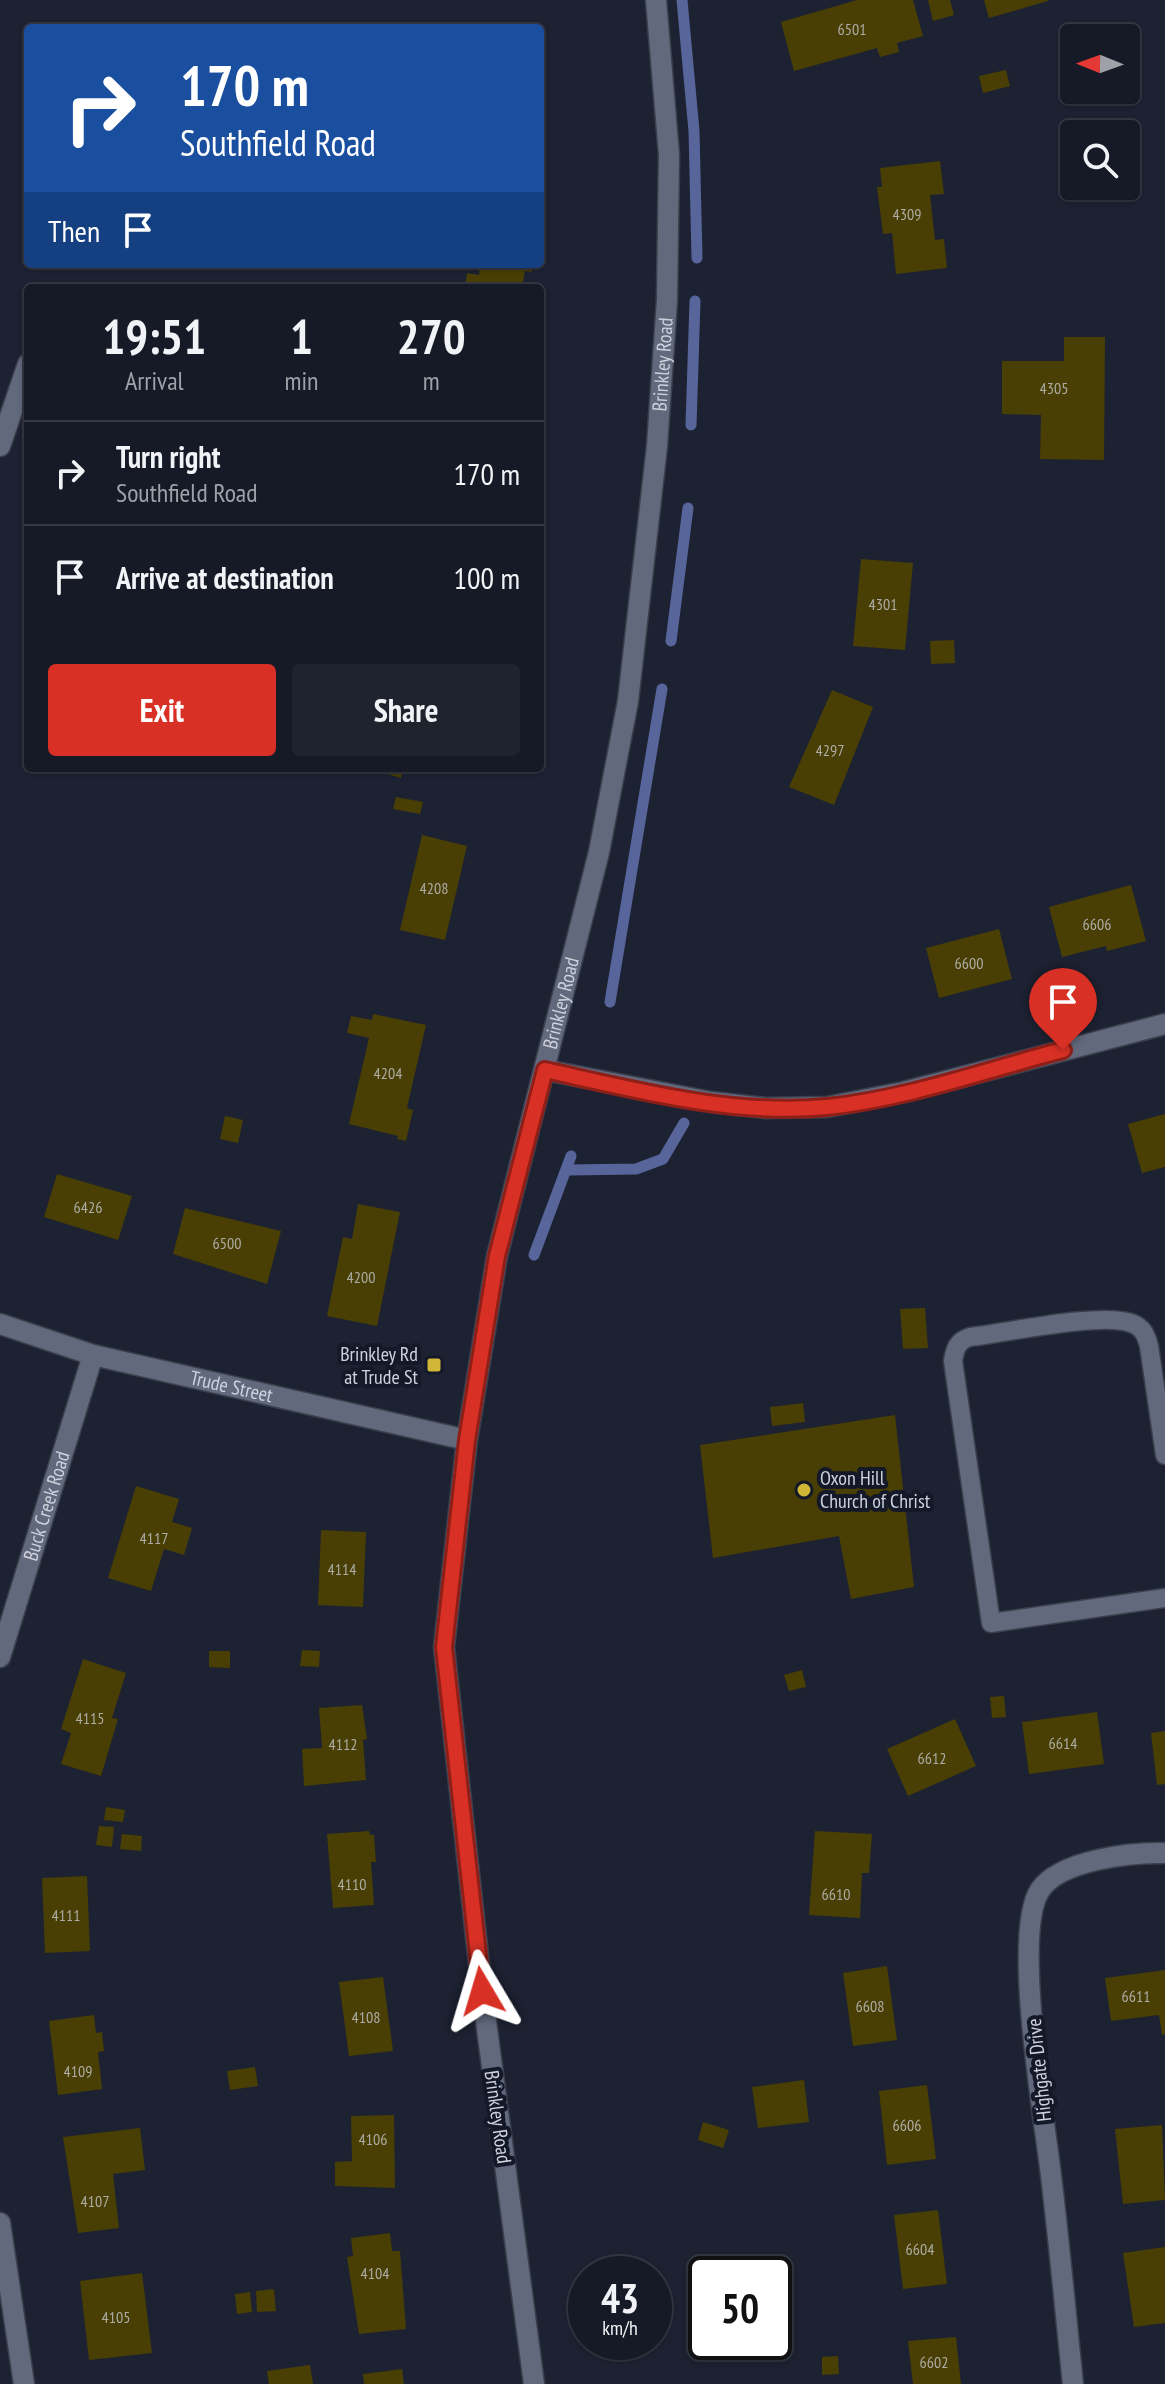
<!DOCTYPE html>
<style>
:root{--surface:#161a26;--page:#1f232e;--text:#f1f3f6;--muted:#9ea1a7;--line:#353843;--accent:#d93025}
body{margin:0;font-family:"PT Sans Narrow",sans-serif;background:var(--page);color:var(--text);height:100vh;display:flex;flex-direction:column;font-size:30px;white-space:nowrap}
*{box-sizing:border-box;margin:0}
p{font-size:26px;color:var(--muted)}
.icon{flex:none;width:44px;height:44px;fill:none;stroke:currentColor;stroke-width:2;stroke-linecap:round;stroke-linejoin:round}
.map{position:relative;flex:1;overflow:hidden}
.details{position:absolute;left:24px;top:284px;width:520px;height:488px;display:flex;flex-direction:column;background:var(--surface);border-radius:8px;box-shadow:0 2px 6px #0004,0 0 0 2px var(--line)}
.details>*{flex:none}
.top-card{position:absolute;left:24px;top:24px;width:520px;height:244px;border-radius:8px;box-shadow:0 2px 6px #0004,0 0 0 2px var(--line);background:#1a4fa0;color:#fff;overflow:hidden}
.needle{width:52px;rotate:271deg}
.tools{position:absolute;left:1060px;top:24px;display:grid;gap:16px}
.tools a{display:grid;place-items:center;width:80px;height:80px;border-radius:8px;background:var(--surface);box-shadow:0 2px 6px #0004,0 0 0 2px var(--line);font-size:40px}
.speed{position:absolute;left:568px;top:2256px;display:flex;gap:16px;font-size:40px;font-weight:700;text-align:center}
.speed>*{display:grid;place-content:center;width:104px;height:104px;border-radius:50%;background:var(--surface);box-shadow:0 2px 6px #0004,0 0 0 2px var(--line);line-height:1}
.speed small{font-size:20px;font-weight:400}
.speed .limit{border:4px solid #111;border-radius:12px;background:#fff;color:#111}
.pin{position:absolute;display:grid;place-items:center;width:68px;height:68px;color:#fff;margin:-82px -34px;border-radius:50% 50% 50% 0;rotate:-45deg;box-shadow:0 0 8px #0007}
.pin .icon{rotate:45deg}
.me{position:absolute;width:88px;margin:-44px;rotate:353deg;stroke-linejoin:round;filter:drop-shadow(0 0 6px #0008)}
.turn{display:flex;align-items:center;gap:28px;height:168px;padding:0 24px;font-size:36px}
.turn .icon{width:104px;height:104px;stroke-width:2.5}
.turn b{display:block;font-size:56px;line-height:68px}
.then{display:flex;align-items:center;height:76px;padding:0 24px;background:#0003;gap:16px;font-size:30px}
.eta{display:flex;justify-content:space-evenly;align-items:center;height:136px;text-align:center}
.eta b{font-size:48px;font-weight:700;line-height:56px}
.button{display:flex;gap:16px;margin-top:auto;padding:16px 24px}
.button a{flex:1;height:92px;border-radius:8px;background:var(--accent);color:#fff;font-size:32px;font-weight:700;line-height:92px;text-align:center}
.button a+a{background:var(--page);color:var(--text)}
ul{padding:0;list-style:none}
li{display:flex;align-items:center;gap:24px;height:104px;padding:0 24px;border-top:2px solid var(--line)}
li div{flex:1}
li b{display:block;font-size:30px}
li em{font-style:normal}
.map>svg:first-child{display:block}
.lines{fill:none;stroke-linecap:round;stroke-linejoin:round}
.stream{stroke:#58659a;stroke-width:11}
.building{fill:#493e03}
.lane-casing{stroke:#3b3f4d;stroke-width:21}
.street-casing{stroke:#3b3f4d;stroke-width:23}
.secondary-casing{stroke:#3b3f4d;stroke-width:23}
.lane{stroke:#62697d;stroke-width:18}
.street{stroke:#62697d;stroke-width:20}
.secondary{stroke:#62697d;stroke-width:20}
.route-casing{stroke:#8d1f18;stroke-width:20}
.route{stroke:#d93025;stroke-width:14}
.poi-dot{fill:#d2b736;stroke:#141929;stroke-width:3}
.labels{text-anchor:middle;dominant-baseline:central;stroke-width:8;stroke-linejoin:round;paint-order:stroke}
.number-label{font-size:16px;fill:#adada6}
.street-label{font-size:20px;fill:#ced2dd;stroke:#141929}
.poi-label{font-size:20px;fill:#ced2dd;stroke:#141929;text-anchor:end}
</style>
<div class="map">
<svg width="1165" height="2384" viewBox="0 0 1165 2384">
<rect width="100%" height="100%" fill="#1d2233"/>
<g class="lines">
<path class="stream" d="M682 0 694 131 697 258
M691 425 695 301
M671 641 688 508
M610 1002 662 689
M568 1170 636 1169 663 1159 684 1123
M534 1255 571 1156"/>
</g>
<path class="building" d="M857 0H913L923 36 897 43 899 52 880 57 877 48 794 71 781 22Z
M928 0H950L954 15 933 21Z
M984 0H1048V1L989 18Z
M1006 70 1010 86 983 93 979 76Z
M940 161 944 194 930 195 935 240 944 239 947 268 896 274 892 233 883 234 877 187H882L880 168Z
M480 264H533L532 272 525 271 522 288H465L467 273 479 275Z
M1064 337H1105L1104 460 1040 459 1041 415 1002 414V361H1064Z
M861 559 913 563 905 650 853 646Z
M954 640 955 663 931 664 930 641Z
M832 690 873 707 834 805 789 787Z
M368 768H403L401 778Z
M396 797 423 802 420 814 393 809Z
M422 835 467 846 445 940 400 930Z
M1131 885 1146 941 1107 951 1106 946 1062 957 1049 907Z
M999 929 1012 979 939 998 926 948Z
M373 1014 426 1025 407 1108 413 1110 406 1141 397 1139 398 1136 349 1124 369 1038 347 1033 351 1016 372 1020Z
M1165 1114V1167L1142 1173 1128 1124Z
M225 1116 243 1120 238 1143 220 1139Z
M57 1174 132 1196 118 1240 44 1217Z
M358 1204 400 1212 377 1326 327 1316 343 1237 352 1239Z
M185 1208 281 1231 267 1284 173 1254Z
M925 1308 928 1348 903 1349 900 1309Z
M803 1403 805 1422 772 1426 770 1407Z
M895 1415 914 1587 851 1599 839 1536 713 1558 700 1445Z
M136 1486 179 1499 172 1522 192 1528 184 1555 164 1549 151 1591 108 1578Z
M321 1530 366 1532 363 1607 318 1605Z
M302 1650 320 1651 319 1667 300 1666Z
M209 1651H230V1668L209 1667Z
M83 1659 126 1673 112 1718 118 1719 101 1776 61 1764 71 1733 61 1729Z
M802 1670 806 1687 789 1691 784 1675Z
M1004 1696 1006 1717 992 1718 990 1697Z
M362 1705 367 1739 363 1740 366 1780 304 1786 302 1749 322 1748 319 1708Z
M1097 1712 1104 1764 1029 1774 1022 1722Z
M955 1719 976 1766 908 1796 887 1749Z
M1165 1731V1784L1157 1785 1151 1733Z
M106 1807 125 1810 123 1822 104 1820Z
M99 1826 114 1827 112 1847 96 1845Z
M369 1831 370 1835H374L376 1862H371L374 1905 333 1908 327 1834Z
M815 1831 872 1834 869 1873H862L860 1918 809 1915Z
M122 1834 142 1836 141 1851 120 1849Z
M87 1876 90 1951 45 1953 42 1878Z
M887 1966 897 2040 853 2046 843 1973Z
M1165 1970V2034L1162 2035 1159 2015 1111 2021 1105 1978Z
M383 1977 393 2051 349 2056 339 1982Z
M94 2015 96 2033 102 2032 104 2051 98 2052 102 2089 58 2095 49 2021Z
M255 2067 258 2086 230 2090 227 2071Z
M804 2080 809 2122 758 2128 752 2087Z
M927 2085 936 2159 887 2165 879 2091Z
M394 2115 395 2188 335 2186V2162L352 2161 351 2116Z
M703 2122 729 2130 723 2148 698 2140Z
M1162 2125 1165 2200 1123 2204 1115 2129Z
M140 2128 145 2170 113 2174 119 2228 78 2233 63 2137Z
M938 2210 947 2284 903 2289 894 2215Z
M390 2233 392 2251H400L406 2329 359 2334 347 2257 353 2256 351 2238Z
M1165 2247V2323L1134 2327 1123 2253Z
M142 2273 152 2353 89 2360 80 2281Z
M274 2289 276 2311 257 2312 256 2291Z
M250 2292 252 2312 237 2314 235 2294Z
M956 2337 961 2384H913L908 2341Z
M838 2356 839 2374 822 2375V2357Z
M310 2365 313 2384H269L267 2371Z
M402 2369 404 2384H364L363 2374Z"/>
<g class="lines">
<defs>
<path id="lane" d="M1165 1455 1149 1346C1146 1335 1143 1327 1131 1323 1100 1312 1006 1333 970 1337 957 1341 955 1349 953 1361L991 1623 1165 1598"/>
<g id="street">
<path d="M0 446 28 364"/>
<path d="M545 1070 711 1102 766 1108 827 1107 904 1092 1165 1024"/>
<path id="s1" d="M0 1324 93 1355 467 1440"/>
<path id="s2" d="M0 1657 93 1355"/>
<path d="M0 2223 24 2384"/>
<path d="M1073 2384C1066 2317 1060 2251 1052 2184 1046 2126 1011 1934 1040 1890 1060 1860 1132 1852 1165 1853"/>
</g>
<g id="secondary">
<path id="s3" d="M534 2384 482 1991 444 1647 467 1440 497 1256 599 852 628 701 657 446 667 300 669 155 656 0"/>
</g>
</defs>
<use href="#lane" class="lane-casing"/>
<use href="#street" class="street-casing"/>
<use href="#secondary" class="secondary-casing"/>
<use href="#lane" class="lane"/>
<use href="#street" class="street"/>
<use href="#secondary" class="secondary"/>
</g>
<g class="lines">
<defs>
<path id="route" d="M482 1991 444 1647 467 1440 497 1256 545 1070C635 1090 733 1116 827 1107 906 1099 986 1070 1063 1050"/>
</defs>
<use href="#route" class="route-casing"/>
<use href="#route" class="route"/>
</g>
<g class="poi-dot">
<rect x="426" y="1357" width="16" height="16" rx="4"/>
<circle cx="804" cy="1490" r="8"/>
</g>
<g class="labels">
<g class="number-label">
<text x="852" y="29">6501</text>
<text x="907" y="214">4309</text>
<text x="1054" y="388">4305</text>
<text x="883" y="604">4301</text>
<text x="830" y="750">4297</text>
<text x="434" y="888">4208</text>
<text x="1097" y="924">6606</text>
<text x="969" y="963">6600</text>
<text x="388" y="1073">4204</text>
<text x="88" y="1207">6426</text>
<text x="227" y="1243">6500</text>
<text x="361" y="1277">4200</text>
<text x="154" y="1538">4117</text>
<text x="342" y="1569">4114</text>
<text x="90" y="1718">4115</text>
<text x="1063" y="1743">6614</text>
<text x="343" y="1744">4112</text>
<text x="932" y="1758">6612</text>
<text x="352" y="1884">4110</text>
<text x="836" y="1894">6610</text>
<text x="66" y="1915">4111</text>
<text x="1136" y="1996">6611</text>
<text x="870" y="2006">6608</text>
<text x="366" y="2017">4108</text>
<text x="78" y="2071">4109</text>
<text x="907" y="2125">6606</text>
<text x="373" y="2139">4106</text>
<text x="95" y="2201">4107</text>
<text x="920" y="2249">6604</text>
<text x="375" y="2273">4104</text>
<text x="116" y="2317">4105</text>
<text x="934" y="2362">6602</text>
</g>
<g class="street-label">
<text stroke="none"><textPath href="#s3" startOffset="2046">Brinkley Road</textPath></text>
<text stroke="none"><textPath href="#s3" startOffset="1398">Brinkley Road</textPath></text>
<text stroke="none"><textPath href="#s1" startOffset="240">Trude Street</textPath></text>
<text stroke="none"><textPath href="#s2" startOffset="158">Buck Creek Road</textPath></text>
<text transform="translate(1039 2070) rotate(-96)">Highgate Drive</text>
<text transform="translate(498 2117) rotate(82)">Brinkley Road</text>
</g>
<g class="poi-label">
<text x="418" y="1354">Brinkley Rd<tspan x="418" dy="23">at Trude St</tspan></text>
<text x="820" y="1478" text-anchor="start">Oxon Hill<tspan x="820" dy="23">Church of Christ</tspan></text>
</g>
</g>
</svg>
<div class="tools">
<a><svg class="needle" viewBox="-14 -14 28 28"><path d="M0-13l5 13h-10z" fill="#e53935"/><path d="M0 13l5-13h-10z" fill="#9ea1a7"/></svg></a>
<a><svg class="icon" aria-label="search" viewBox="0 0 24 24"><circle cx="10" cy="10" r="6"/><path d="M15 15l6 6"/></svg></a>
</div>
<div class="speed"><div>43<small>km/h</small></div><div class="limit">50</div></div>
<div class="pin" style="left:1063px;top:1050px;background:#d93025"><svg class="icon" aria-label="arrive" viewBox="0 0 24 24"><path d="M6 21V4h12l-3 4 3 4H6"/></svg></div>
<svg class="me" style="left:482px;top:1991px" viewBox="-20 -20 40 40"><path d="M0-17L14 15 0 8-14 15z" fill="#d93025" stroke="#fff" stroke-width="4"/></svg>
<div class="top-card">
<div class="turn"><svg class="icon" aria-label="right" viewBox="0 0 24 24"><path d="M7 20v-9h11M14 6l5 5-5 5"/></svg><div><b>170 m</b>Southfield Road</div></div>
<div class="then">Then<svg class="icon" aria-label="arrive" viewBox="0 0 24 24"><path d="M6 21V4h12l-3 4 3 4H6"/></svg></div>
</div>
<section class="details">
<div class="eta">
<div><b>19:51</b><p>Arrival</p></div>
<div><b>1</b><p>min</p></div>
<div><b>270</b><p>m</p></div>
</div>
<ul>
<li><svg class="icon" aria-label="right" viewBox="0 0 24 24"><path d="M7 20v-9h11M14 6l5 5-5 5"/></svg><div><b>Turn right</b><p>Southfield Road</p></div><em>170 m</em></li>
<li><svg class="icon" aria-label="arrive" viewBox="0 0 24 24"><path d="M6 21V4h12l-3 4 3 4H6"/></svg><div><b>Arrive at destination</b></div><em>100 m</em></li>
</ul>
<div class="button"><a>Exit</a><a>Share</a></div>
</section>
</div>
